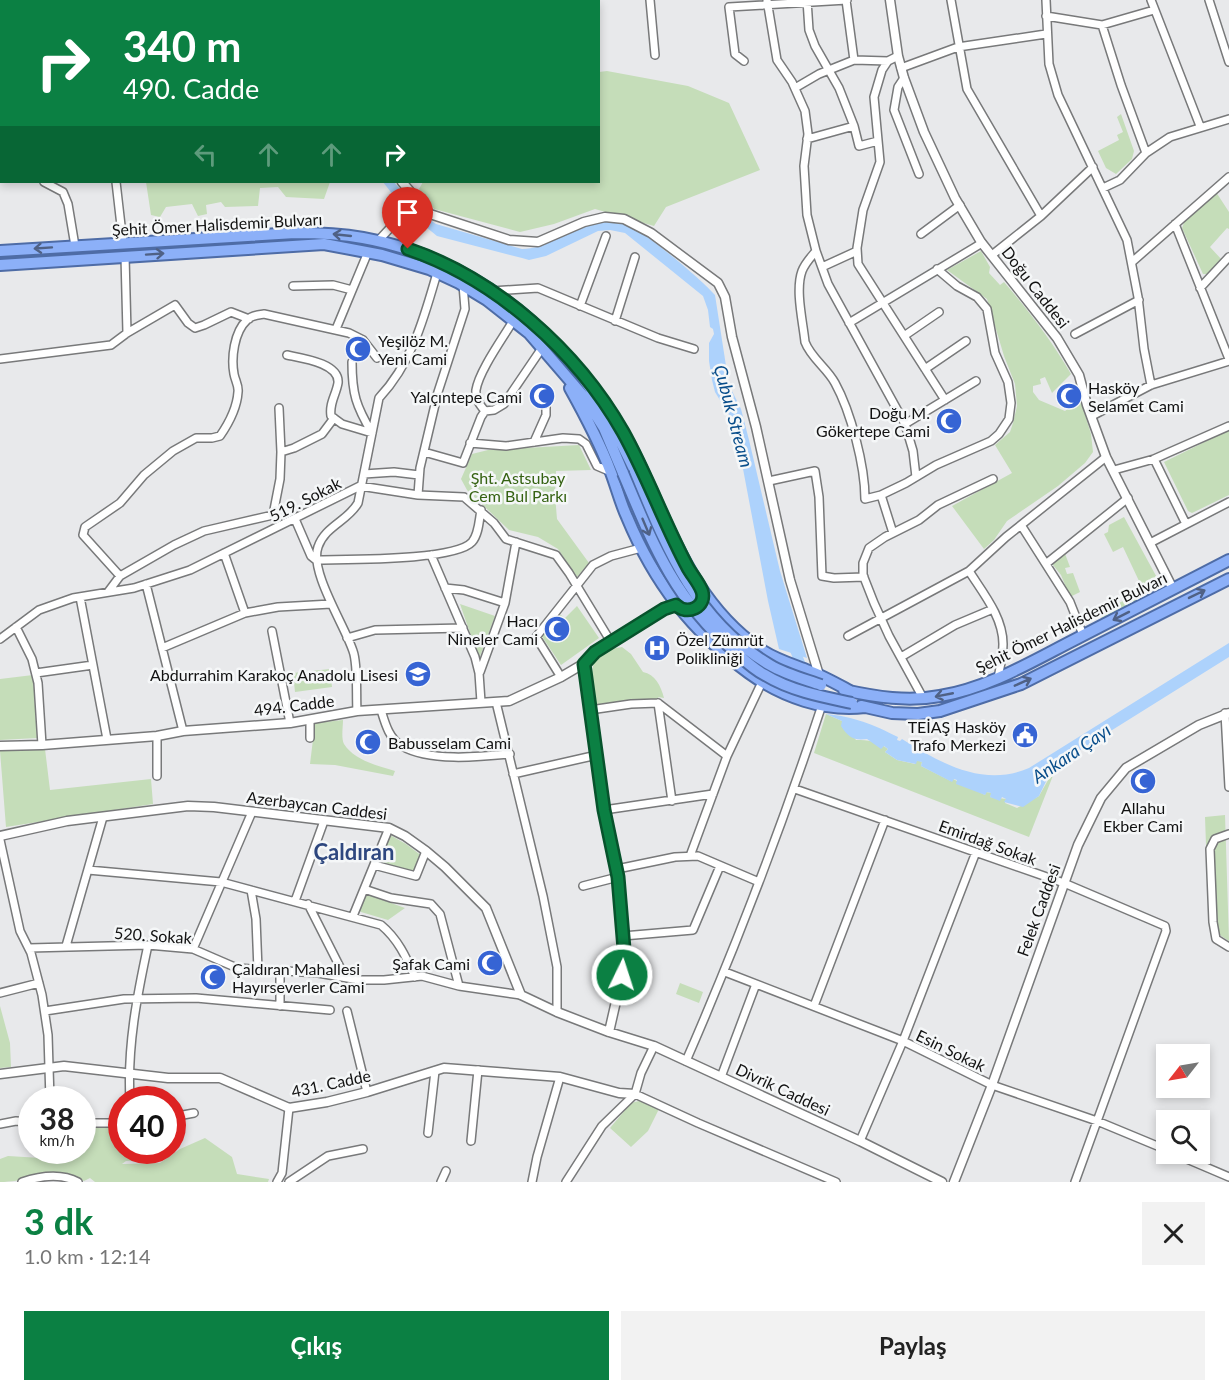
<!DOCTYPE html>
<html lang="tr">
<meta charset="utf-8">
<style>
:root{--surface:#fff;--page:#f2f2f2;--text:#222;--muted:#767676;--accent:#0b8043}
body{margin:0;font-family:Lato,sans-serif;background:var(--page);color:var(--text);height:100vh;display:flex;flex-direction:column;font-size:22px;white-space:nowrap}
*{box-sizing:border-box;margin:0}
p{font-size:20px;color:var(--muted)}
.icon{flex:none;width:33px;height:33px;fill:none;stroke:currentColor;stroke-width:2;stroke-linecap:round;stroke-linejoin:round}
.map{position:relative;height:1182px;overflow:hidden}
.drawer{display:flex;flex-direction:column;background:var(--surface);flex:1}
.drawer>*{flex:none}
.guide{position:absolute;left:0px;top:0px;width:600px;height:183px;box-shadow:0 3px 9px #0003;background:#0b8043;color:#fff;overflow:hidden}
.needle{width:39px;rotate:239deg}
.fabs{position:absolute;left:1156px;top:1044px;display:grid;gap:12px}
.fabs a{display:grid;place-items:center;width:54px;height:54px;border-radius:0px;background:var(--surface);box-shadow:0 3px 9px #0003;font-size:30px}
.speed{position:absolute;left:18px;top:1086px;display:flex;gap:12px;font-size:30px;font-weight:700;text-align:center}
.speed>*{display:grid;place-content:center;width:78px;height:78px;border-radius:50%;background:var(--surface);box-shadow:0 3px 9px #0003;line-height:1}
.speed small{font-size:15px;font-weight:400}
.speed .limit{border:9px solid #d22;background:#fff;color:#111}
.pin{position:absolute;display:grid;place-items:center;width:51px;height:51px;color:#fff;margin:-62px -26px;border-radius:50% 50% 50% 0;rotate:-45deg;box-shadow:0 0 6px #0007}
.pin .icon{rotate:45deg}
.me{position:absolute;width:66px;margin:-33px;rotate:4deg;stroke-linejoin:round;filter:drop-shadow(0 0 4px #0008)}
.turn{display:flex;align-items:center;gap:21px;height:126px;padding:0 24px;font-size:27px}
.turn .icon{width:78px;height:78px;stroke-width:2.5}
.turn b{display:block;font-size:42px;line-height:51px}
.lanes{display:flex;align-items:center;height:57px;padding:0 24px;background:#0003;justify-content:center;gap:30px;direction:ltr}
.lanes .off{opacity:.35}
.round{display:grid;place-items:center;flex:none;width:63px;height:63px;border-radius:0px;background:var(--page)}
.headline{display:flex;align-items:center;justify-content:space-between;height:102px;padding:0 24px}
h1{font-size:36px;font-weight:700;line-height:45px;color:var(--accent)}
.cta{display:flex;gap:12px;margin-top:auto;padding:12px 24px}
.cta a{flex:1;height:69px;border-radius:0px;background:var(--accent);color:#fff;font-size:24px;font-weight:700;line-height:69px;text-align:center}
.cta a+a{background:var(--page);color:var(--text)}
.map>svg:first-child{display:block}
.green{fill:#c5ddb9}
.water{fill:#add2fc}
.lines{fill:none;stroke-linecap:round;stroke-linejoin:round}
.river{stroke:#add2fc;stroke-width:10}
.minor-casing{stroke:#78797a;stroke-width:10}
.tertiary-casing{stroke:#78797a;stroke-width:11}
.trunk-casing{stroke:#4e6ca6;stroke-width:14}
.minor{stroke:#fff;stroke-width:7}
.tertiary{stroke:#fff;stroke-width:8}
.trunk{stroke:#8cb0f8;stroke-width:10}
.trunk-bridge-casing{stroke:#4e6ca6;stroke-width:14;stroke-linecap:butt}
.trunk-bridge{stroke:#8cb0f8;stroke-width:10}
.oneway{stroke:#4f6185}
.route-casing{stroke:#07532c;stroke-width:15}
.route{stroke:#0b8043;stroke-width:10}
.labels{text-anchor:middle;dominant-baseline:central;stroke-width:5;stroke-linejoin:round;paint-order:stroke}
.street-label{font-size:16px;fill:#121212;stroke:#f5f7f8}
.poi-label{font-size:16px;fill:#121212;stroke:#f5f7f8;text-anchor:end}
.park-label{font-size:16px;fill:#356212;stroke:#f5f7f8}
.water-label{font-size:18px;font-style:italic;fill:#084d8a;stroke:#f5f7f8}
.district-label{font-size:22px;font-weight:bold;fill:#2e477f;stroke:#f5f7f8}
</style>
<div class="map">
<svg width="1229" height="1182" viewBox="0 0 1229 1182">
<rect width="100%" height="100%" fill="#e8e9eb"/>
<path class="green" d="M168 0H277L278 1H167Z
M288 0H391L388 2Z
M607 71 688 86 729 103 760 170 666 207 654 226 595 209 554 224 520 232 434 209 419 189 423 182H598L599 72Z
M1121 114 1134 151 1132 159 1116 174 1106 168 1098 151 1119 140 1117 135 1123 132 1117 117Z
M146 182H330L324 199 286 197 278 187 260 188 258 206 225 207 221 202 206 205 207 214 198 216 192 204 166 207 160 217 151 215Z
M1216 192 1229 212V229L1227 228 1210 247 1222 260 1209 274H1203L1182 228 1185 220Z
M981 251 990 267 989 273 1000 285 1004 282C1029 311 1052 341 1071 374L1052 393 1045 377 1040 379 1041 384 1033 386V392L1039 400 1065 411 1080 399 1091 434 1093 452 1085 463 1058 486 1007 521 994 540 984 549 952 506 1012 473 995 445 1010 432 1013 423 1017 406 1015 384 1004 356 987 299 947 270Z
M1229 430V495L1192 513 1188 511 1164 462Z
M579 445 591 470 556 471 555 495 557 519 589 563 577 577 558 549 538 537 509 530 467 490 461 479 472 454 488 450Z
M1124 517 1161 585C1153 589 1146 587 1139 581L1123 547 1113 552 1104 534 1108 532 1109 525Z
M1064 551 1070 567 1065 568 1067 574 1073 573 1080 592 1070 597 1061 575 1053 565 1054 560Z
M1138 594 1151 596 1099 622 1106 609Z
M460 604 495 616 479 659Z
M577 606 599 638 561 665 541 635 558 613 565 618Z
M622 647 631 654 643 672C655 674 661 686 664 698L658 697 662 703 596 706C592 677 583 652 622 647Z
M330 669 332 687 295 692 293 673Z
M33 675 37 738 0 740V679Z
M826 714 842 721 856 740C868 740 877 741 888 749L885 752 897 760 915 764 917 760 922 762 921 766 951 781 953 779 985 795 986 792 992 793 990 797 1006 799 1005 803 1017 808 1039 796 1052 773H1054L1029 837 814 753Z
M343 720C343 727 341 738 344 744 354 760 378 766 395 771L393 776 335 765 310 764 315 723Z
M45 749 50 790 151 779 153 804 6 827 0 751Z
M1225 815 1229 941 1209 928 1205 817Z
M390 835 406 844 422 856 415 873 379 864Z
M366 894 405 908 388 920 361 912 358 909Z
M680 983 703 992 699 1003 676 994Z
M0 1006 10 1043 11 1067 0 1068Z
M639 1101 659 1109 648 1131 631 1147 610 1128 631 1103Z
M83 1126H121L122 1150H172L173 1132 177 1148 161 1159 126 1161 122 1164 160 1163 180 1149 205 1138 232 1157 237 1174 269 1179 268 1182H95L90 1178 84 1181C46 1163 35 1182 0 1182V1159L8 1156 74 1160 76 1151 82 1150Z"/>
<path class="water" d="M383 182H394L420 213 436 224 522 249C545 249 565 232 587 225 599 221 612 220 624 223 641 228 702 280 715 295L729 385 741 409 749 440 780 571 807 658 779 649 768 601 740 453 729 415 715 392 712 380 709 361V343L714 334 713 329 710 327 708 310 703 296 625 233 610 230 598 231 546 256 529 260 522 258 437 236 404 209Z
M1229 643V657L1053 767 1039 796 1023 807 1004 802 1006 799 1002 797 1000 801 990 797 991 793 987 792 985 795 956 784 957 780 954 779 952 782 921 766 922 762 917 761 916 764 897 760 885 752 888 749 884 746 881 749 867 739C854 741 848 737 841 726L842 721 826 714C855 717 872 724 898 737L897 740 900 741 902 739C940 763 984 788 1029 768Z"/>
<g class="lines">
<path class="river" d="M791 640 804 673"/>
<defs>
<path id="minor" d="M284 0 285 2
M395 0 396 2
M650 0 655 55
M767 0 777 60 792 82 805 111 808 134 804 166 807 215 816 251
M807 0 809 30 815 46 839 88 854 126
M951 0 967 89 1041 216
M1046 0 1049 64 1058 95 1127 240 1138 297 1144 349 1151 385
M1151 0 1200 126
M1209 0 1229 62
M57 2 59 0
M487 2 488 0
M548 2 549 0
M1046 16 1102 25 1154 10
M1102 25 1121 85 1146 153
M898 56 888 61 882 70 874 97 880 162 863 210 857 248 858 264 945 400
M854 60 888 61
M744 61 735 54 729 7 847 0
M901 68 958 47 1046 34
M904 78 898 87 894 110 919 174
M795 88 819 74 854 60 846 0
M0 113 2 116
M807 139 854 126 859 146 878 141
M44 182 63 192 68 204 75 246
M116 182 123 243
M1103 188 1120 180 1146 153 1170 137 1229 119
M1175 224 1229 359
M921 234 960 205
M378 241 416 200
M992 255 1041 216 1093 167
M125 256 127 333
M1132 262 1229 177
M822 267 857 251
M293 286 333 285 352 290
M1200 288 1229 257
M492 291 538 288 658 338 694 349
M580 306 606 236
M615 321 635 257
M849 323 982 243
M336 329 368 252
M1075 334 1139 300
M904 336 939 312
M287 355C301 358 340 363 338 383 336 395 329 403 331 416L342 424 372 433
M0 359 111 345 127 333 175 305 188 323 195 328 204 325 231 312 249 319
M352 362C352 394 356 406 372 433
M925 369 966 341
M279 408 281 452
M485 411C480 405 475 399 476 390 479 371 503 338 513 321
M1092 416 1151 385 1229 361
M905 424 913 451 916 477
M534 442 546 415V406
M470 443 506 446 563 438 579 439 586 444 597 466 611 472
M424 452 463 463 481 417 485 411 494 410 504 404 542 348
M1154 459 1186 524
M1114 470 1154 459 1229 426
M364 474 394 472 419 475
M769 481 815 471 819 497 822 576 834 578 864 577
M418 495 420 468 438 392 465 309 463 285
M881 495 865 499C865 466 851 412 835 383 827 368 811 358 805 342 803 322 795 290 802 271 805 263 811 257 816 251L828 284 905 424 976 381
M295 519 311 556 316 560C345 559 455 561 472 542 479 534 479 520 481 510
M1021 525 1070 602 1083 635
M893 533 881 495 906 483 936 465 991 441 999 434 1009 419 1011 403 1008 382 995 353 987 309 977 297 957 286 937 269
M1150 543 1229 502
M224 553 245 613
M431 555 475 657 479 673 481 702
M1047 563 1128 498
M120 576 83 535 85 527 120 503 144 475 173 451 196 438H212L220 436C229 423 237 408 238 392 239 386 235 380 234 374 231 358 234 332 247 320 252 315 258 315 264 314L349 333 363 340 377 358
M146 584 183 731
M445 588 464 590 505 603
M108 592 120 576 174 545 204 531 273 515 280 479 281 452 294 448 322 434 334 418
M80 597 107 739
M16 627 32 659 38 683 42 745
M272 631 290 723
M848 636 969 571
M347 638 375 630 463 628
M0 639 39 610 73 598 134 588 190 570 360 486 418 495 464 497 494 523 506 539 556 555 569 573 611 642
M162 648 245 613 278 607 331 604
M901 657 955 625 993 609
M480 672 505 603 516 542
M36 673 93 665
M561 677 536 637 593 565 611 556 641 548
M998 678C1000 667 1003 656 1003 644 1003 617 983 593 969 571L1006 537 1106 457
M923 698 889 636 874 603 863 575V563L869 548 885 537 919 520 938 505 993 479
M496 702 543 896 557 967V1012
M658 703 672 801
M658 703 727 756
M381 710C385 723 389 739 402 746 429 762 479 757 510 754
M590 710 631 704 658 703
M357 711C356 695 358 664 353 651 345 626 309 571 318 547 325 526 348 521 358 503L379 398C412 363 424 318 437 273
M1225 713 1229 787
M157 736V776
M310 738V720
M513 774 597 755
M795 789 1064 883 1165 926 1166 931 1075 1182
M604 810 713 794
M1229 834 1215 839 1210 849 1213 922 1216 939 1229 947
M0 840 20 931 31 953 42 995 48 1035 50 1100
M690 856 727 756 762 682
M374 865 416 876 426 851
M617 869 675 857 698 856 759 882
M88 870 221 882 381 925C398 939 406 957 415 977
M583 886 618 877
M364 889 391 898 431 904 440 914 459 986
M251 890 256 919 258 970
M295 901 324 821
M308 904 345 977
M353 916 389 828
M623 936 693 930 720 866
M66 946 103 817
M29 948 148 945 193 949 237 968 318 973 359 980H384L422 976 459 986 521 995
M193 949 252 812
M725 972 903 1041 992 1085 1097 1121 1167 1150
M0 993 39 983
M280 1006V971
M814 1006 885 820
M45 1011 124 999 196 998 330 1010
M347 1011 367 1092
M686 1061C737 944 782 826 822 705
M721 1077 756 984
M635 1094 698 1123 836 1182
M130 1100C127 1047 137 996 148 945
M172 1117 194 1113
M82 1123H122
M0 1124 16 1121 32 1122
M428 1133 435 1071
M471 1141 478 1070
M860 1141 903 1041 976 852
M1175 1154 1229 1177
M22 1182C40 1176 61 1173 78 1182
M277 1182 282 1173 289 1108
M289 1182 328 1156 363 1149
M441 1182 446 1171
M532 1182 537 1157 560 1077
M566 1182 602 1126 635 1094 641 1073 654 1046"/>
<path id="tertiary" d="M890 0 898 56 904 78 924 132 955 198 981 242 1057 338 1079 375 1087 405 1106 457 1173 589
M0 8 2 10
M402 182 430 214 509 240 538 242 584 222 605 217 624 219 651 233 718 283 725 297 732 337 756 427 790 580 819 675
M583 664 604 810 618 877 623 933 622 975 609 1032
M0 746 42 745 157 736 183 731 290 723 357 711 509 701 561 677 583 664 595 652 623 634 664 609 676 605
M0 836 67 821 188 806 214 807 389 828 405 836 426 851 445 867 486 908 521 995 557 1012 609 1032 654 1046 860 1141 942 1182
M0 1074 64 1066 168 1078H220L289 1108 327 1102 367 1092 444 1068 560 1077 619 1093 635 1094
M954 1182 992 1085 1078 845 1101 798 1126 768 1199 725 1229 713"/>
<path id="trunk" d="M0 251 295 233C318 233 341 234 363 238 444 252 522 301 573 365 599 397 617 434 635 471
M0 265 324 244 382 255 429 269 459 283 487 300 529 333 585 398 604 428 623 473
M570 388C585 415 599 441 610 470 616 485 620 502 627 517 654 582 692 632 749 673 782 697 825 712 865 707
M629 443C668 518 688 601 763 651 777 660 794 665 809 671 823 676 837 684 850 691
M844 690C876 697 908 702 940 696 988 688 1031 662 1074 640 1126 613 1177 587 1229 560
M861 706 892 713 918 714 940 711 1021 684 1229 579"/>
</defs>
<use href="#minor" class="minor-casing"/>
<use href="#tertiary" class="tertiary-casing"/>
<use href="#trunk" class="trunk-casing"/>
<use href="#minor" class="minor"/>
<use href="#tertiary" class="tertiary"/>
<use href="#trunk" class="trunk"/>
<defs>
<path id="trunk-bridge" d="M635 471C666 546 695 621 770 665 785 674 804 679 821 685
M623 473C653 544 673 597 733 650 743 659 753 669 765 675 791 691 823 697 852 703"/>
</defs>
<use href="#trunk-bridge" class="trunk-bridge-casing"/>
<use href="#trunk-bridge" class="trunk-bridge"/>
</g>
<defs><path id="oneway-shaft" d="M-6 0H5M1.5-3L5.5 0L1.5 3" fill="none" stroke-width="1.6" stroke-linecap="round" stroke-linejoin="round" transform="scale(1.5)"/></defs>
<g class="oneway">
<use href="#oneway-shaft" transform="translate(342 235) rotate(-174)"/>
<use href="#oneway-shaft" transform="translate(43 248) rotate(176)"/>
<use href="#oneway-shaft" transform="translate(155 254) rotate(-4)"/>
<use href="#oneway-shaft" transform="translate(646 527) rotate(67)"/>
<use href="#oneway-shaft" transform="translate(1197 594) rotate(-26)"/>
<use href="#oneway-shaft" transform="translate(1121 616) rotate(153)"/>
<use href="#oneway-shaft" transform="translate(1023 682) rotate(-24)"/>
<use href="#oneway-shaft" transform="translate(944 695) rotate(169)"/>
</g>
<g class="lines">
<defs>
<path id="route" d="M408 249C496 279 577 351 623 432 647 475 664 523 688 568 692 575 699 583 702 591 707 607 687 616 676 605L664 609 595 652 584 664 604 810 618 877 624 949 622 975"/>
</defs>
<use href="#route" class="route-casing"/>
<use href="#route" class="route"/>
</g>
<defs>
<symbol id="mosque-disc" viewBox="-11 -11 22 22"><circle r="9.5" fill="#3664d4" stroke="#f5f7f8"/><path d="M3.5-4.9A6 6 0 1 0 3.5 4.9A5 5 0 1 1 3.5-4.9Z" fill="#fff"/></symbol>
<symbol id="hospital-disc" viewBox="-11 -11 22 22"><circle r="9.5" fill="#3664d4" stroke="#f5f7f8"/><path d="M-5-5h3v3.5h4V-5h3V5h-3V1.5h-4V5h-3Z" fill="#fff"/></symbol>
<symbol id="school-disc" viewBox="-11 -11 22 22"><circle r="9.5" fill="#3664d4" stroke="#f5f7f8"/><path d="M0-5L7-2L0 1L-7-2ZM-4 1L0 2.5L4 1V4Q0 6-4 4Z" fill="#fff"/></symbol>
<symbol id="civic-disc" viewBox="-11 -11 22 22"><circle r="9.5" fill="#3664d4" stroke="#f5f7f8"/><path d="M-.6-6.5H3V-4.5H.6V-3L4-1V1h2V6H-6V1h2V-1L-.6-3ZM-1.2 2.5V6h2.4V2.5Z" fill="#fff"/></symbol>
</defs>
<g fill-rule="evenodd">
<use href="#mosque-disc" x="343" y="334" width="30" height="30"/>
<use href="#mosque-disc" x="527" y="381" width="30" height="30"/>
<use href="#mosque-disc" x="1054" y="381" width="30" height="30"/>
<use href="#mosque-disc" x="934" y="406" width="30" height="30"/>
<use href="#mosque-disc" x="542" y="614" width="30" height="30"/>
<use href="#hospital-disc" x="642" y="633" width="30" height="30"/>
<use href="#school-disc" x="403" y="659" width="30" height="30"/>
<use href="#civic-disc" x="1010" y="720" width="30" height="30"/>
<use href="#mosque-disc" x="353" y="727" width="30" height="30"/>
<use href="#mosque-disc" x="1128" y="766" width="30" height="30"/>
<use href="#mosque-disc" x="475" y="948" width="30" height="30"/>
<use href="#mosque-disc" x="198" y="962" width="30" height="30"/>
</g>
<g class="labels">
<g class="street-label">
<text transform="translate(217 224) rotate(-3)">Şehit Ömer Halisdemir Bulvarı</text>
<text transform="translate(1036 287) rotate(52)">Doğu Caddesi</text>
<text transform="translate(305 499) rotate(-27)">519. Sokak</text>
<text transform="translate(1071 622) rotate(-26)">Şehit Ömer Halisdemir Bulvarı</text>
<text transform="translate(294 705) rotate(-7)">494. Cadde</text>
<text transform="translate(317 805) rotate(7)">Azerbaycan Caddesi</text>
<text transform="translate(988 842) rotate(20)">Emirdağ Sokak</text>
<text transform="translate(1038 910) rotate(-70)">Felek Caddesi</text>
<text transform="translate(153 935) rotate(4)">520. Sokak</text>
<text transform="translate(951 1050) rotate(26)">Esin Sokak</text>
<text transform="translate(331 1083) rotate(-12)">431. Cadde</text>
<text transform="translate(783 1089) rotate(25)">Divrik Caddesi</text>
</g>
<g class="poi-label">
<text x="378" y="340" text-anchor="start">Yeşilöz M.<tspan x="378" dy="18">Yeni Cami</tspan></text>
<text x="1088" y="387" text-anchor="start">Hasköy<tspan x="1088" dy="18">Selamet Cami</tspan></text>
<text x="522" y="396">Yalçıntepe Cami</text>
<text x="930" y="412">Doğu M.<tspan x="930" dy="18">Gökertepe Cami</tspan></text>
<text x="538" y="620">Hacı<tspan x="538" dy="18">Nineler Cami</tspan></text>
<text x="676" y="639" text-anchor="start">Özel Zümrüt<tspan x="676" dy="18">Polikliniği</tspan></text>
<text x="398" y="674">Abdurrahim Karakoç Anadolu Lisesi</text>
<text x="1006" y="726">TEİAŞ Hasköy<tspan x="1006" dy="18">Trafo Merkezi</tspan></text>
<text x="388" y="742" text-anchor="start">Babusselam Cami</text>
<text x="1143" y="807" text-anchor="middle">Allahu<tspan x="1143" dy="18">Ekber Cami</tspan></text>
<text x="470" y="963">Şafak Cami</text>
<text x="232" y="968" text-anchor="start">Çaldıran Mahallesi<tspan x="232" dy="18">Hayırseverler Cami</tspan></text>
</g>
<g class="park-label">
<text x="518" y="477">Şht. Astsubay<tspan x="518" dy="18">Cem Bul Parkı</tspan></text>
</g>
<g class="water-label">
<text transform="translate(734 416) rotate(75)">Çubuk Stream</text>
<text transform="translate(1071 753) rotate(-34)">Ankara Çayı</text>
</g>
<g class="district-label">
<text x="354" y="851">Çaldıran</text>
</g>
</g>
</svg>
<div class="fabs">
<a><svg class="needle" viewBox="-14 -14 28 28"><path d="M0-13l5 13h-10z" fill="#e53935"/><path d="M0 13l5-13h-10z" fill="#767676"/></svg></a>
<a><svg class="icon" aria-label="search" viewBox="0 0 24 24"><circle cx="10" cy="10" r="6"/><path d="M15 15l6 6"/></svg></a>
</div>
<div class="speed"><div>38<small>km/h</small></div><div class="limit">40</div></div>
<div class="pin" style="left:408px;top:249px;background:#d93025"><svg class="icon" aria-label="arrive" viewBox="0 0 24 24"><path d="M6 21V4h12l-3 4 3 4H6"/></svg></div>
<svg class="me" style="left:622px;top:975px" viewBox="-20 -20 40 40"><circle r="17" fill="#0b8043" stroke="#fff" stroke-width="3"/><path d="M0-11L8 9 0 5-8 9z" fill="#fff"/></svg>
<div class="guide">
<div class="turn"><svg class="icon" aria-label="right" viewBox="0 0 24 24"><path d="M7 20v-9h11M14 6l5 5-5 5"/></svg><div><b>340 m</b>490. Cadde</div></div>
<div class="lanes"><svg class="icon off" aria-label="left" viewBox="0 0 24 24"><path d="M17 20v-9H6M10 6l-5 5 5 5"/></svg><svg class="icon off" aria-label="ahead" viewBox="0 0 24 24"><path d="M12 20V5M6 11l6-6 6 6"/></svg><svg class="icon off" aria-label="ahead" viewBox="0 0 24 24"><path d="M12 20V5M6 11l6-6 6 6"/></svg><svg class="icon" aria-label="right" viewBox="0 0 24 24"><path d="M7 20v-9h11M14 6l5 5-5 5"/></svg></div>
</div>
</div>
<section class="drawer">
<div class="headline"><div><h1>3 dk</h1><p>1.0 km · 12:14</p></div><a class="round"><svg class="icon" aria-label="close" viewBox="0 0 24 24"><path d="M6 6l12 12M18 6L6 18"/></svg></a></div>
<div class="cta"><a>Çıkış</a><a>Paylaş</a></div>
</section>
